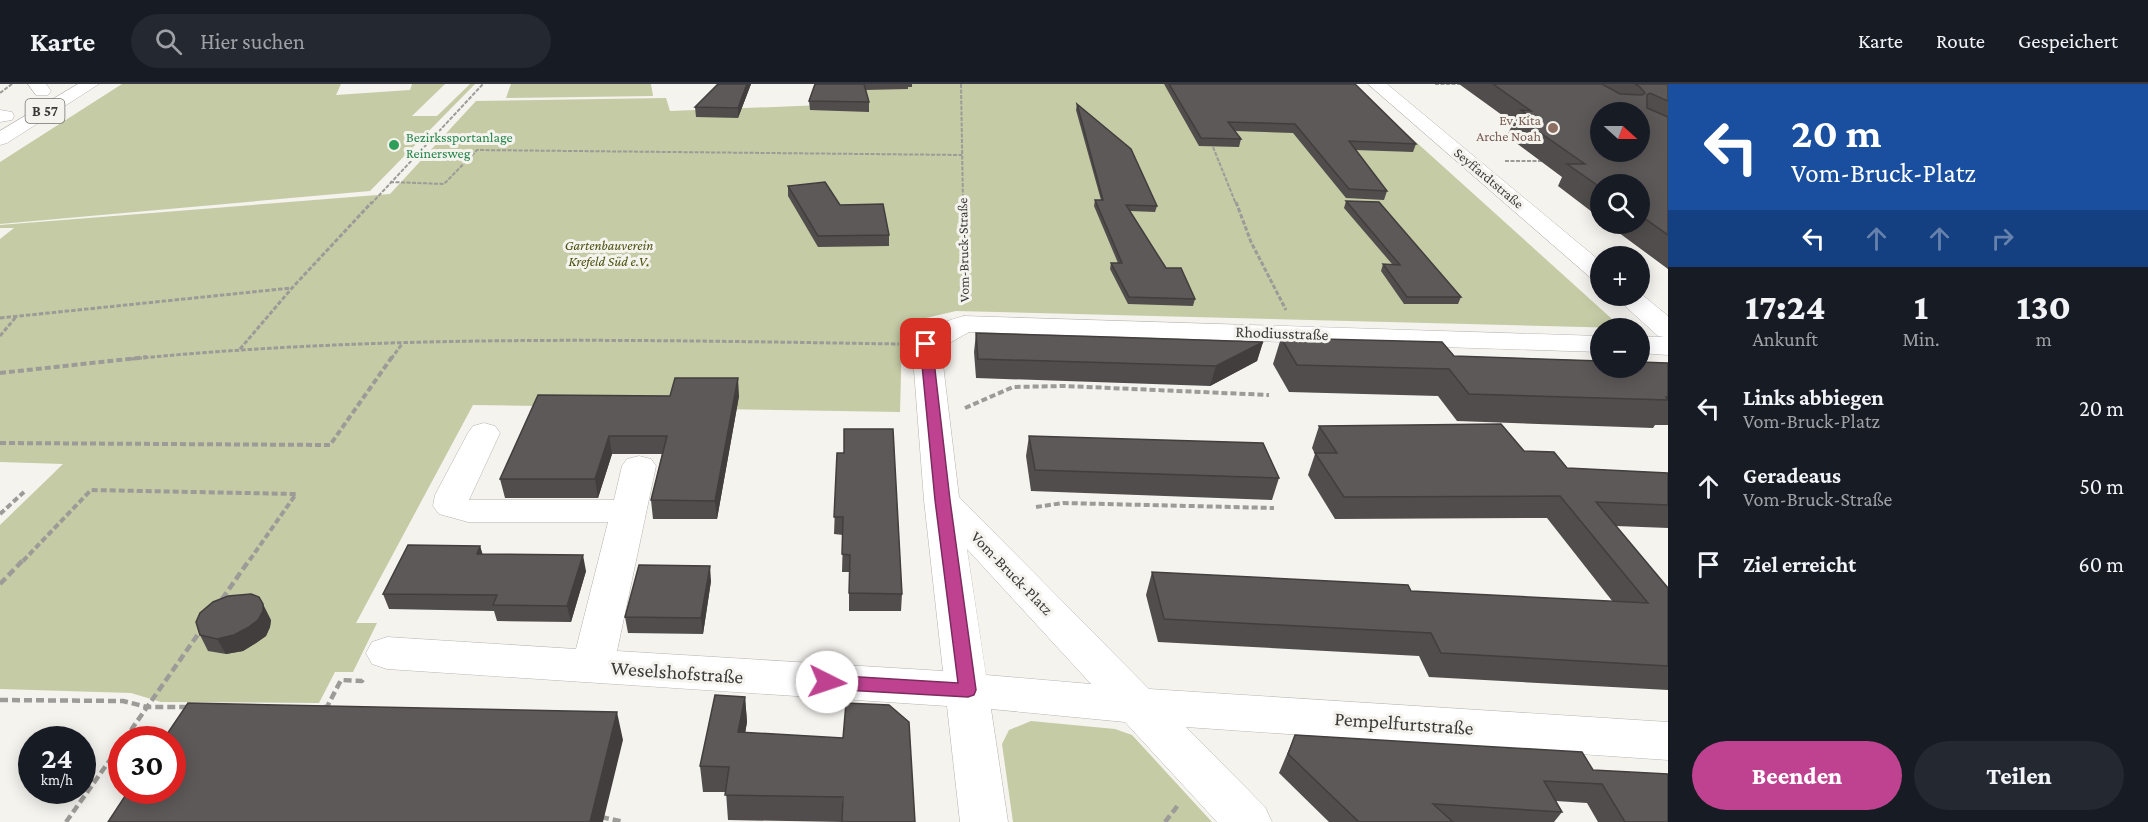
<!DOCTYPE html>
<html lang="de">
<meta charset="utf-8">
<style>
:root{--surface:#171b24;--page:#242831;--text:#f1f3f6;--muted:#9ea1a6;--line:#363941;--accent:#bf4291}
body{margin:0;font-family:"Crimson Pro",serif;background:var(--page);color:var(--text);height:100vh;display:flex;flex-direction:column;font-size:22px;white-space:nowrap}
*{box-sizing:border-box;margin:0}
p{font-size:20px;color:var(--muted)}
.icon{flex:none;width:33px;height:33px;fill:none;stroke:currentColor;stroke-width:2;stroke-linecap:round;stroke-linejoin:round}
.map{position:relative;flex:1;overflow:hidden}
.side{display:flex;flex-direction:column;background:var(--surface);width:480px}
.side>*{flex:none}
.guide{background:#1a4fa0;color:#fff;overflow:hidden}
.needle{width:39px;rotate:111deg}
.tools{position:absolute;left:1590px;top:18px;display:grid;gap:12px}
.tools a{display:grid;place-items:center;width:60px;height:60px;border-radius:50%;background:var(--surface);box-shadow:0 3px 15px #0003;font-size:30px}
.speed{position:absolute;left:18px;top:642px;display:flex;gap:12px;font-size:30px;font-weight:700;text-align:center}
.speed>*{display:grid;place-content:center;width:78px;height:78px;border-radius:50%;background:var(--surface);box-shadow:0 3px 15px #0003;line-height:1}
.speed small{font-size:15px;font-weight:400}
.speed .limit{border:9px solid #d22;background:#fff;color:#111}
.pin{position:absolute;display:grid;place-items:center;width:51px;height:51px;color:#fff;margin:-26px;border-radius:12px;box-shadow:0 3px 9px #0006}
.me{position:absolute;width:66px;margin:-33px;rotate:94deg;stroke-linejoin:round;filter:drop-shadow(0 0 4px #0008)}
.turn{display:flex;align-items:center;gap:21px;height:126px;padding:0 24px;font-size:27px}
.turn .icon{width:78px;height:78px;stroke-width:2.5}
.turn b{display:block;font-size:42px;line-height:51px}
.lanes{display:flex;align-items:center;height:57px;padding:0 24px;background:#0003;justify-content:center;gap:30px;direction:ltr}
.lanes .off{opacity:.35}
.eta{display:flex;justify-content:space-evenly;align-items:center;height:102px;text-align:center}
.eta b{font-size:36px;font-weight:800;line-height:42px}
.button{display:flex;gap:12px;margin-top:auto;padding:12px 24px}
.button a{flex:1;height:69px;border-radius:36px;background:var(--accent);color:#fff;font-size:24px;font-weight:800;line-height:69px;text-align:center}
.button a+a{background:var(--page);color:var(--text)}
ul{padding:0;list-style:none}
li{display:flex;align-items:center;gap:18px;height:78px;padding:0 24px}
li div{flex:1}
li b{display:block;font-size:22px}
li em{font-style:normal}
header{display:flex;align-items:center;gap:36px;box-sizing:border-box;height:84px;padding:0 30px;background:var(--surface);border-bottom:2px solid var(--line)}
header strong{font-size:28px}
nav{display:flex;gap:33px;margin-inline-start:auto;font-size:21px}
.search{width:420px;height:54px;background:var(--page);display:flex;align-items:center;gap:15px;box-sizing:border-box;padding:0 21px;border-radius:33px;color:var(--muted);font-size:22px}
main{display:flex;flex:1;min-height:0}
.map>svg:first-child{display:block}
.green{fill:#c5cba5}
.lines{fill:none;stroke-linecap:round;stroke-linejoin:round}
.minor-casing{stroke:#b5b3af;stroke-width:1}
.major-casing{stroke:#b5b3af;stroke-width:1}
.path-far3{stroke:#9c9b97;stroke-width:2;stroke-dasharray:4 1.5;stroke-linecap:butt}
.path-far2{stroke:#9c9b97;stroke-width:3;stroke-dasharray:4.5 2;stroke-linecap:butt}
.path-far1{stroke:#9c9b97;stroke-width:4;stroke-dasharray:6 3;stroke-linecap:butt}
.path{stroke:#9c9b97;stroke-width:4.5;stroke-dasharray:8 4;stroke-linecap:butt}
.minor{fill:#fff;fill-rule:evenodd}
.major{fill:#fff;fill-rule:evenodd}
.wall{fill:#514d4d}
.shaded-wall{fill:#423e3e}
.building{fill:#5e5959;stroke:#423e3e;stroke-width:1.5;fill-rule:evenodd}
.route{fill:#bf4291;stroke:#7c2b5e;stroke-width:1.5}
.education-dot{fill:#8d6e63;stroke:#f5f3ee;stroke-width:2}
.leisure-dot{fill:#2e9e5b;stroke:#f5f3ee;stroke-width:2}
.labels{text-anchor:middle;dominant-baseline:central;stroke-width:6;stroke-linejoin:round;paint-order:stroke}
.far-education-label{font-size:14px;fill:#785e54;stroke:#f5f3ee;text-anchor:end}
.far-leisure-label{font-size:14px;fill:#27864d;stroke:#f5f3ee;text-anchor:start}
.far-street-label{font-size:14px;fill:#3b3a38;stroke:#f5f3ee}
.far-park-label{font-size:14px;font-style:italic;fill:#4d520f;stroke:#f5f3ee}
.shield{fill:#f5f3ee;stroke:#73726f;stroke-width:1.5}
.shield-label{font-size:15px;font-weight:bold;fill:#3b3a38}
.street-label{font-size:16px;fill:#3b3a38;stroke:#f5f3ee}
.near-street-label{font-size:20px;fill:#3b3a38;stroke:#f5f3ee}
</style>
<header>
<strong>Karte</strong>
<div class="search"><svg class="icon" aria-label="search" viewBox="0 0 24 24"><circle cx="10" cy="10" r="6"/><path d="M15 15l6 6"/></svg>Hier suchen</div>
<nav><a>Karte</a><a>Route</a><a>Gespeichert</a></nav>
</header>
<main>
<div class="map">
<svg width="1668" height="738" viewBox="0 0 1668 738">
<rect width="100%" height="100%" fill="#f5f3ee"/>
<path class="green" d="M122 0H341L336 11 410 6 412 0H445L412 32H437L470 0H475L370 107 0 140V78Z
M511 0H651L653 12 506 14Z
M858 0H1254L1385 30 1622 244 956 227 926 234 902 252 900 328 473 321 356 539H377L353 588H335L319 619 161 618 131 609 0 605V441L63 380 0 378V155L14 144H0V141L390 110 476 17 666 14 670 27 823 21Z
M1031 637 1115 645 1132 651 1212 738H1013L1002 660 1009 646Z"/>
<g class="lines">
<defs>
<path id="minor" d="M28 0H46L51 7 48 11H36Z
M1368 0H1387L1600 177V196L1591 194Z
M0 26 12 28 14 32 12 36 0 38Z
M1640 209 1668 232V271L1640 269V253H1664L1658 252 1614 212H1640Z
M964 232 1600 252V268L969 248 941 264 959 413 1149 605 1668 638V676L1186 643 1265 723 1272 738H1217L1125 638 991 625 1008 738H960L947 622 387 585 372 580 366 569 372 558 387 553 576 565 608 438H468L439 430 433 422 435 411 468 349 473 342 484 339 495 342 500 349 469 416H614L622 382 627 375 639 372 651 375 656 382 617 567 943 587 924 416 912 260C921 246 948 236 964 232ZM967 465 1091 600 986 591Z"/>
<path id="major" d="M78 0H99L7 59 0 61V47Z"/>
</defs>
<use href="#minor" class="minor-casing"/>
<use href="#major" class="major-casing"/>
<path class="path-far3" d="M961 0 963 120
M1435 0H1462
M0 9 12 0
M1211 58 1236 120
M1505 77H1545
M390 98 444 100 477 66 962 71
M371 120 483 0"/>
<path class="path-far2" d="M963 118 964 215
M1236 118 1251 158 1286 226
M1640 188 1646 193
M0 234 291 204
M0 252 16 233
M240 265 292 204 372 118
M131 275C386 250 643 256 899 260
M391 275 402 260"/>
<path class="path-far1" d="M0 289 147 273
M965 324 1013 303 1065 302 1269 311
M0 359 330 361 392 273
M1036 423 1063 419 1274 424
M0 430 24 408
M23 477 91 406 296 410 249 477"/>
<path class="path" d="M0 500 24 475
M222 515 250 475
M0 616 123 617 147 623H188
M324 623H327L341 596 362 597 365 593
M124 656 201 546
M601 733 624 738
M66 738 122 659
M1165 738 1179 720"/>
<use href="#minor" class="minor"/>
<use href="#major" class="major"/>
</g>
<path class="wall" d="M718 0H751L738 34 696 33 695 23Z
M815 0H912V3H908V5L865 6 869 18V28L810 26 809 17Z
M1164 0H1355L1416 60 1413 68 1355 66 1387 107 1384 116 1346 114 1293 49 1235 47 1241 55 1239 63 1199 62Z
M1459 0H1668V185L1607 140H1640V100H1600V134L1558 102 1562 93 1507 52 1513 39Z
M1077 20 1157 122 1155 128 1130 127 1166 184 1195 215 1193 222 1128 220 1110 185 1111 179H1118L1094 122 1095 116H1101L1076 26Z
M788 102 840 121 889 151V162L818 163 788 112Z
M1346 117 1461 213 1458 220H1404L1381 187 1383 180H1392L1344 124Z
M976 249 1263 258 1257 277 1210 302 976 294 974 268Z
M1281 254 1454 272 1668 279V341H1655L1653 344 1457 337 1438 312 1289 308 1273 280Z
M670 312H739L717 435H653L651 416 662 370H612L598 414H505L500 395Z
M1319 342 1524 367 1567 384 1668 389V444L1616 442 1668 504V606L1429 593 1419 572 1158 558 1146 511 1152 488 1411 507 1613 518 1547 434 1335 435 1308 391 1315 370 1312 364Z
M1029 352 1279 394 1272 416 1031 407 1026 372Z
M837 369 902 510 901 527H849V488H842L843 451 834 450Z
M480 462 482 470 586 487 571 538 497 537 494 527 389 525 383 510Z
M711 497 703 550 628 549 625 533Z
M271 536 270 543 266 552 256 559 243 567 226 570 208 567 200 551Z
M745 613 747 638 745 649 843 654 842 738 728 736 726 708H703L700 682Z
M1295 651 1593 686 1668 738H1598L1587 719 1556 717 1562 728 1554 738H1329L1279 689Z"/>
<path class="shaded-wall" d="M747 0H751L738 34V24Z
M1263 258 1257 277 1210 302 1216 282Z
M738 294 739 312 717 435 715 417Z
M609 352 612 370 598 414 595 395Z
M480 462 485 477 477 470Z
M583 471 586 487 571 538 567 522Z
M710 482 711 497 703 550 701 534Z
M263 520 271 536 270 543 266 552 256 559 243 567 226 570 217 555Z
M745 613 747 638 741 673 738 648Z
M617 628 623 656 603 738H590Z"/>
<path class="building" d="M718 0H747L738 24 695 23Z
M815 0H864L869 18 809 17Z
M1169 0H1355L1416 60 1349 57 1387 107 1349 105 1295 40 1228 38 1241 55 1201 54Z
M1493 0H1602L1620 10 1642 11 1645 9 1640 3 1635 0H1668V17L1650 9 1647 11V24L1668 33V151L1640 131V100H1600V103L1567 80H1585L1516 32H1529L1521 26 1531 27ZM1600 28H1640V68H1600Z
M1077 20 1131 65 1157 122 1126 121 1166 184H1181L1195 215 1129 213 1111 179H1122L1095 116H1103Z
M825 98 840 121 883 120 889 151 818 152 788 102Z
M1346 117 1379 118 1461 213H1407L1383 180 1400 181Z
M976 249 1109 253 1263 258 1216 282 978 275Z
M1281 254 1442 258 1454 272 1600 277V284H1640V278L1668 279V313H1666L1668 316 1469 310 1449 285 1297 281Z
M675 294H738L715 417 651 416 667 352H609L595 395H500L538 311 670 312Z
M1501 340 1524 367 1554 368 1567 384 1668 389V421L1596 418 1668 504V582L1441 569 1431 549 1164 535 1152 488 1408 501 1411 507 1648 519 1560 412 1344 413 1315 369H1337L1319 342Z
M844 345H893L902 510 849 509 850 471 842 470 843 433H834L837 369H844Z
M1029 352 1263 359 1279 394 1035 386Z
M408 461 480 462 477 470 583 471 567 522 493 521 497 511 383 510Z
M639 481 710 482 701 534 625 533Z
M251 510 259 513 263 520V527L258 536 249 543 234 551 217 555 200 551 196 538 200 529 213 518 228 512Z
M715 611 745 613 738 648 843 654 846 619 889 621 909 638 915 738H842L843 713 725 711 729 683 700 682Z
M188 619 617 628 590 738H108L129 706H172V656H163Z
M1295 651 1582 668 1593 686 1668 690V738H1625L1602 700 1544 697 1562 728 1433 720 1453 738H1359L1288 670Z"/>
<path class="route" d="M926 257 932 260 950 416 976 606 974 611 968 613 827 605 821 602 818 598 821 593 827 591 958 599 935 416 920 260Z"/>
<circle class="education-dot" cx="1553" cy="44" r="6"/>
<circle class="leisure-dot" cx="394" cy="61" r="6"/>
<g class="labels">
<g class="far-education-label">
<text x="1541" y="36">Ev. Kita<tspan x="1541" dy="16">Arche Noah</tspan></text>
</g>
<g class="far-leisure-label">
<text x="406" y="53">Bezirkssportanlage<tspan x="406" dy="16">Reinersweg</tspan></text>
</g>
<g class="far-street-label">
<text transform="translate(1489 94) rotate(40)">Seyffardtstraße</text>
<text transform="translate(963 166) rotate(-91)">Vom-Bruck-Straße</text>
</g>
<g class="far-park-label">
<text x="609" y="161">Gartenbauverein<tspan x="609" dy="16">Krefeld Süd e.V.</tspan></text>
</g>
<rect class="shield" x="25.5" y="15" width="39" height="24" rx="4.5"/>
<g class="shield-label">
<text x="45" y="27">B 57</text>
</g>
<g class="street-label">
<text transform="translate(1282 249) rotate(2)">Rhodiusstraße</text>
<text transform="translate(1012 489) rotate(46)">Vom-Bruck-Platz</text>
</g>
<g class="near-street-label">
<text transform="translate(677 588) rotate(4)">Weselshofstraße</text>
<text transform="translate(1404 639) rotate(4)">Pempelfurtstraße</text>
</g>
</g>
</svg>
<div class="tools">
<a><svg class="needle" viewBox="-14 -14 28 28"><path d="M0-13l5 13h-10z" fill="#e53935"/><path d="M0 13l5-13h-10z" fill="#9ea1a6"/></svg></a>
<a><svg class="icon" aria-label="search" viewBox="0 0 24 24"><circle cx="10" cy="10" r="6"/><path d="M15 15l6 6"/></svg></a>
<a>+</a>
<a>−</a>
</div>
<div class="speed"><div>24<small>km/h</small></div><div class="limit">30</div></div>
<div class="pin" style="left:926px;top:260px;background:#d93025"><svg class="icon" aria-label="arrive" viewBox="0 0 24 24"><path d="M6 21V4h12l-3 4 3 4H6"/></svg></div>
<svg class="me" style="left:827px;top:598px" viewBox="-20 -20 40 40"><circle r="19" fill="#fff"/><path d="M0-13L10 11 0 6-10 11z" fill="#bf4291"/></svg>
</div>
<section class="side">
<div class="guide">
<div class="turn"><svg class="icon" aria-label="left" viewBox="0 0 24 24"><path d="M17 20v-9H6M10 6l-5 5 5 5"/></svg><div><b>20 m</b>Vom-Bruck-Platz</div></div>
<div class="lanes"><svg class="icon" aria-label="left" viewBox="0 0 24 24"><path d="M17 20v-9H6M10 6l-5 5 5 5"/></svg><svg class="icon off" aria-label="ahead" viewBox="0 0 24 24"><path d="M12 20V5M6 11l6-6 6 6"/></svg><svg class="icon off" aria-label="ahead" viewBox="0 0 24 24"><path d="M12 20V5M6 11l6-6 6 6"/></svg><svg class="icon off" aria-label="right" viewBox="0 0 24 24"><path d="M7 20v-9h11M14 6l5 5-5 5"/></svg></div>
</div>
<div class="eta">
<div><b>17:24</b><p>Ankunft</p></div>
<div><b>1</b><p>Min.</p></div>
<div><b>130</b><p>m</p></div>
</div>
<ul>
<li><svg class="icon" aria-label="left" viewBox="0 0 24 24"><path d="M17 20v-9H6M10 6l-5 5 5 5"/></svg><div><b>Links abbiegen</b><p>Vom-Bruck-Platz</p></div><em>20 m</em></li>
<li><svg class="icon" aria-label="ahead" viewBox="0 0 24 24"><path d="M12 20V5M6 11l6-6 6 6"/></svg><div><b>Geradeaus</b><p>Vom-Bruck-Straße</p></div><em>50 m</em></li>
<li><svg class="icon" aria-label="arrive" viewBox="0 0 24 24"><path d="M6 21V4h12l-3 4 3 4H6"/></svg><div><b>Ziel erreicht</b></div><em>60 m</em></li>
</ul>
<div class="button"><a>Beenden</a><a>Teilen</a></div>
</section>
</main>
